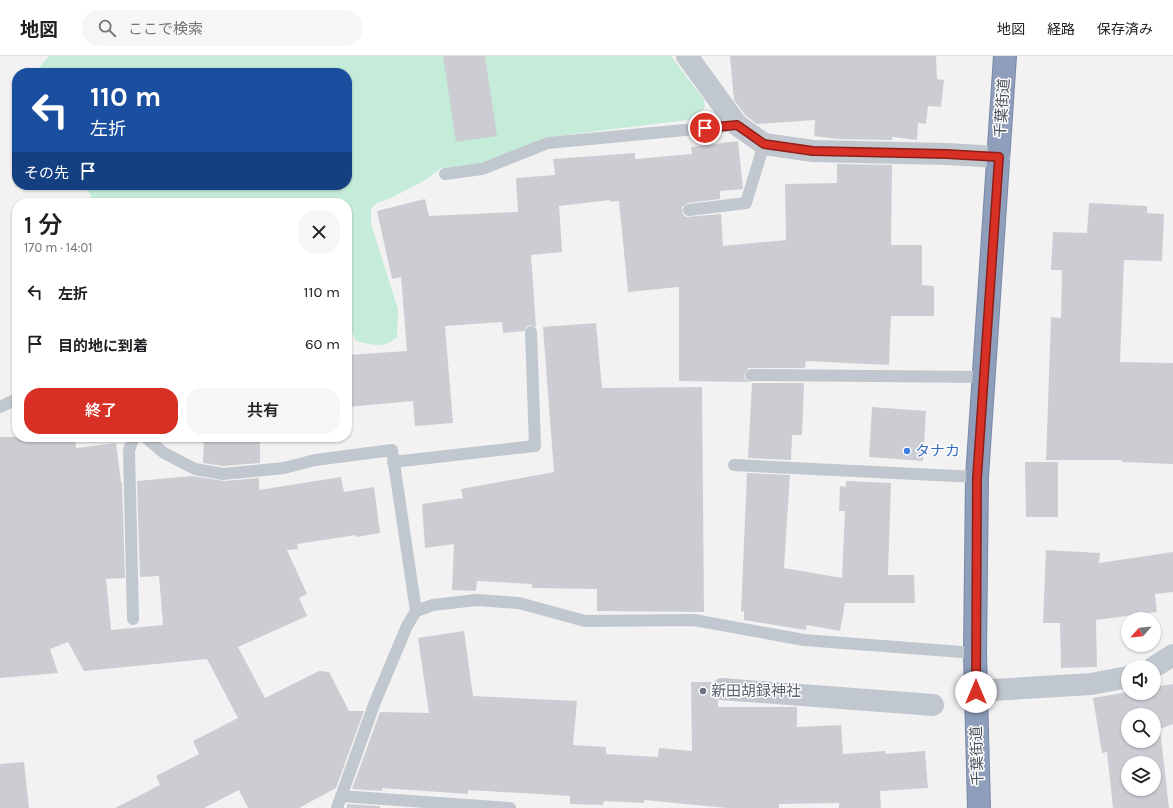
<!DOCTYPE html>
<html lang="ja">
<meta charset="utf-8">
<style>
:root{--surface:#fff;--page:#f6f6f6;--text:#202124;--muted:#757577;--line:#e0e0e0;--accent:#d93025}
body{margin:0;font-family:Karla,"Noto Sans JP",sans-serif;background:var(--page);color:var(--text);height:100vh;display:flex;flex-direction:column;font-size:15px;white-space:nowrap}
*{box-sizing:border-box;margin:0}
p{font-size:13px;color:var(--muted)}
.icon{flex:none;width:22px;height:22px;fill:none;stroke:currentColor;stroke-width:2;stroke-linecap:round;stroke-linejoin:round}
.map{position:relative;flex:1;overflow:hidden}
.side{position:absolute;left:12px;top:142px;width:340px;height:244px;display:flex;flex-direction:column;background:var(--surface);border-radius:16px;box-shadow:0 1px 3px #0004}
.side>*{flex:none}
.top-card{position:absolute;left:12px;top:12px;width:340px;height:122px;border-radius:16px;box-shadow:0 1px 3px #0004;background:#1a4fa0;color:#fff;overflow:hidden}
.needle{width:26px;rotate:243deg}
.fabs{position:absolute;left:1121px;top:556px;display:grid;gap:8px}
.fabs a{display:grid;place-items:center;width:40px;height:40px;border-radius:50%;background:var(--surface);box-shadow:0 1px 3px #0004;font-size:20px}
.pin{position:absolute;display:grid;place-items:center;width:34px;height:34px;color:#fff;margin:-17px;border:2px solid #fff;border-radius:50%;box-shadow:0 1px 4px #0007}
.me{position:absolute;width:44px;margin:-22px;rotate:0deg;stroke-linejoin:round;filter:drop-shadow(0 0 3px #0008)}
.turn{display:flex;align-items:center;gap:14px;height:84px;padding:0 12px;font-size:18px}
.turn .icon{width:52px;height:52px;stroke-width:2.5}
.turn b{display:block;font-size:28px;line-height:34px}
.then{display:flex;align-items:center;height:38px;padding:0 12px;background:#0003;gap:8px;font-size:15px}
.round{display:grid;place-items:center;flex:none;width:42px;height:42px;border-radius:16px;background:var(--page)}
.head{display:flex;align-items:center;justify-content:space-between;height:68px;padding:0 12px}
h1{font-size:24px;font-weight:600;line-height:30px}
.primary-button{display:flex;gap:8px;margin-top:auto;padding:8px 12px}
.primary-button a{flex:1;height:46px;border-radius:16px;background:var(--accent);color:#fff;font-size:16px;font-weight:600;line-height:46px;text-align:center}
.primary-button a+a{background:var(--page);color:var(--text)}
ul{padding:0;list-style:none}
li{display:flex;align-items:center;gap:12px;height:52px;padding:0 12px}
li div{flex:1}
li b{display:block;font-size:15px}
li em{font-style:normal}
header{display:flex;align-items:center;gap:24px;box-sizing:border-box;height:56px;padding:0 20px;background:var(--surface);border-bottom:1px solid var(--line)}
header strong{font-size:19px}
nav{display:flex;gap:22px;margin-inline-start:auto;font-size:14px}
.search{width:280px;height:36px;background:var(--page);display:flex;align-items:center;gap:10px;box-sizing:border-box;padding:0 14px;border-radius:16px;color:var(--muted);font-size:15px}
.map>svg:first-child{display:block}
.green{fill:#c5ecd9}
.building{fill:#cccdd3;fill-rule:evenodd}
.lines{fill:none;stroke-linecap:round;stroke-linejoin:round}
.highway-casing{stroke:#7989a7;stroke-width:24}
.lane{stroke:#c1c7ce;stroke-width:12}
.street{stroke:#c1c7ce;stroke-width:22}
.highway{stroke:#8e9ebb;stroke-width:22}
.route-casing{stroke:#8d1f18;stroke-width:10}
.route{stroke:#d93025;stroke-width:7}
.shop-dot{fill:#3f7fe0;stroke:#fff;stroke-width:1.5}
.worship-dot{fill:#6b7280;stroke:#fff;stroke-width:1.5}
.labels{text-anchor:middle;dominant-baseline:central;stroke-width:3;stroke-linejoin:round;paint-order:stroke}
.street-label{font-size:15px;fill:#4b525d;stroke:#fff}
.shop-label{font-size:15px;fill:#366cbe;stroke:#fff;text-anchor:start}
.worship-label{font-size:15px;fill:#5b616d;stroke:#fff;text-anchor:start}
</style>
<header>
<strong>地図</strong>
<div class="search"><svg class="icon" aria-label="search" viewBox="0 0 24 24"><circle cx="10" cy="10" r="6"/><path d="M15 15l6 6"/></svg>ここで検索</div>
<nav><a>地図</a><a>経路</a><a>保存済み</a></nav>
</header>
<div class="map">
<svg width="1173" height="752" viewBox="0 0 1173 752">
<rect width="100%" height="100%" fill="#f3f2f2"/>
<path class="green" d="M49 0H671L704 44 705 51 696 63 549 81 480 109 441 112 427 123 393 141 377 147 371 153V168L398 253 397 281C383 293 373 289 356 285L347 266V147H94L85 129H347V17H34Z"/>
<path class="building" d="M443 0H485L497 80 456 86Z
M730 0H936L937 23 944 24 941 51 928 50 926 68 918 67 917 84 892 81V84L837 83 814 80 815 64 757 68 746 60 734 44Z
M738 85 743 133 720 135V143L688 147 682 151 683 158 686 161 721 158 723 190 786 184 785 128 837 127V108L892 109 891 189H922V229L934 230V260H891L889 309 806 305 805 312H748L744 319 745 323 751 326 679 325V231L628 236 619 145 610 146V144L559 150 562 196 531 199 536 271 530 269 527 270 524 275 503 277 502 266 445 270 453 367 415 370 413 345 347 351V299L407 295 401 221 392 223 377 155 425 143 429 160 518 156 516 122 555 119 553 103 635 97V103L692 98 691 91Z
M1089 147 1147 150V157L1164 158 1162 205 1124 204 1120 306 1173 307V408L1122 406V404H1046L1051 261 1061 262 1062 214H1051L1053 176 1087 177Z
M596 267 602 332 702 331 704 556 597 555V533L532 532V528L477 525 476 535 452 534 454 488 425 492 422 448 463 442 461 433 554 416 543 271Z
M752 327H804L802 379H792L791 404 748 402Z
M872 351 926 355 923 405 869 401Z
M0 381H75L76 392 116 387 121 426H122L125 522 106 523 111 574 163 569 159 520 140 521 137 425 192 420 224 425 259 422V434L341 421 344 436 374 431 380 477 356 481V479L297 488 298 493 287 494 307 538 299 542 307 560 238 591 265 642 319 615 329 616 349 655H364L336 732 299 752H248L239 734 204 752H115L160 729 156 720 199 698 193 685 238 662 207 603 84 615 68 586 50 593 58 617 0 622Z
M204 381H260V407L223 410 203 407Z
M1025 406H1058V461H1026Z
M747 417 790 419 784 512 842 522 845 455H839L840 430 846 431V425L891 427 888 519H914L915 547H845L840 575 807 569 806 574 744 564V555L741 556Z
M1046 494 1100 497 1099 507 1173 496V536L1155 538 1157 556 1096 564 1097 611 1061 612 1060 567H1043Z
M464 575 473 640 577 645 573 689 606 691V698L658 701 659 692 692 695 691 626H712L710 632 711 638 718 644V651H797V671L841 669 843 698 885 695 886 698 925 695 928 732 880 735 881 752H839V747L779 748V752H727L644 744V747L604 745 603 749 570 748V740L468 734V738L382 732V735L352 733 380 656 429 657 418 582Z
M1173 628V668L1160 673 1169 752H1113L1107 696 1102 697 1093 642 1128 636 1154 637V631ZM1128 659H1154V685H1128ZM1128 707H1154V733H1128Z
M24 706 29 752H0V708Z
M347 748 380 750V752H347Z"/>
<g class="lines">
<defs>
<path id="highway" d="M979 752 975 597 977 421 1005 0"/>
</defs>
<use href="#highway" class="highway-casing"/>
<path class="lane" d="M445 118 482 113 548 87 737 69
M689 154 746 147 764 88
M751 319 984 321
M0 351 17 343
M145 381 164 397 195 413 223 418 284 412 315 404 392 394 416 555
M393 406 535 390 531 276
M734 409 977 421
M133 563 129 394 134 381
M341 740 510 752
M337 752 375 646 407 570 416 555 433 549 476 544 519 547 585 565 694 564 804 584 975 597"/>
<path class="street" d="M687 0 737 69 764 88 813 95 946 98 999 101
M1154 611 1173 599
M722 633 933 649
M976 635 1091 628 1128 621"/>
<use href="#highway" class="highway"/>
</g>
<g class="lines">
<defs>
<path id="route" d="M705 72 737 69 764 88 813 95 946 98 999 101 977 422 976 636"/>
</defs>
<use href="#route" class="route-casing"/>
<use href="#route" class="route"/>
</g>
<circle class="shop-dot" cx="907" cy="395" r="4"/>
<circle class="worship-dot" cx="703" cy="635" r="4"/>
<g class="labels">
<g class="street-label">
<text transform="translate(1002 52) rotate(-86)">千葉街道</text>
<text transform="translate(977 700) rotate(-92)">千葉街道</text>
</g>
<g class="shop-label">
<text x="915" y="395">タナカ</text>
</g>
<g class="worship-label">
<text x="711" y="635">新田胡録神社</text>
</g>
</g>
</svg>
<div class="fabs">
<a><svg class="needle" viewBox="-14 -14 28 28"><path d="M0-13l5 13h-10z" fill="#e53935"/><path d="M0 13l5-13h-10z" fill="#757577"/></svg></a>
<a><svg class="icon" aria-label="sound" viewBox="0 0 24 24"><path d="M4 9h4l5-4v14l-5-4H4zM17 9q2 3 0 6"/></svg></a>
<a><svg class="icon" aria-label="search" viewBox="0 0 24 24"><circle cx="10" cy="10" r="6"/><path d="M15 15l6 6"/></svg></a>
<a><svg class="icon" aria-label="layers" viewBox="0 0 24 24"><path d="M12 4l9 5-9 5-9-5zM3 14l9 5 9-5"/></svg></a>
</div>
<div class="pin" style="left:705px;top:72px;background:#d93025"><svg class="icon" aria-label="arrive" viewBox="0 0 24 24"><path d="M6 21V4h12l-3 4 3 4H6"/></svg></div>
<svg class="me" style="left:976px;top:636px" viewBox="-20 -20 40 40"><circle r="19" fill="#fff"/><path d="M0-13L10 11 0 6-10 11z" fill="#d93025"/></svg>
<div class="top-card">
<div class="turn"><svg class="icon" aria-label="left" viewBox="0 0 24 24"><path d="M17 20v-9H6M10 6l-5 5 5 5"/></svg><div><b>110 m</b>左折</div></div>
<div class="then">その先<svg class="icon" aria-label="arrive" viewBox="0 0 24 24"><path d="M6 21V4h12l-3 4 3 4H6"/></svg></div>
</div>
<section class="side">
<div class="head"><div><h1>1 分</h1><p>170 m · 14:01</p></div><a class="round"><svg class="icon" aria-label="close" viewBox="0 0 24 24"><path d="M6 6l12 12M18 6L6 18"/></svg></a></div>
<ul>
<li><svg class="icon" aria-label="left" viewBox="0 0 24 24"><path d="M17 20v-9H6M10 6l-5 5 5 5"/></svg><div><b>左折</b></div><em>110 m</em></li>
<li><svg class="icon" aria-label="arrive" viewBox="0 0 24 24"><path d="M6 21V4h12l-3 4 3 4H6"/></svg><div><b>目的地に到着</b></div><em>60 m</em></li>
</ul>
<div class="primary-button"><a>終了</a><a>共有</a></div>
</section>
</div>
